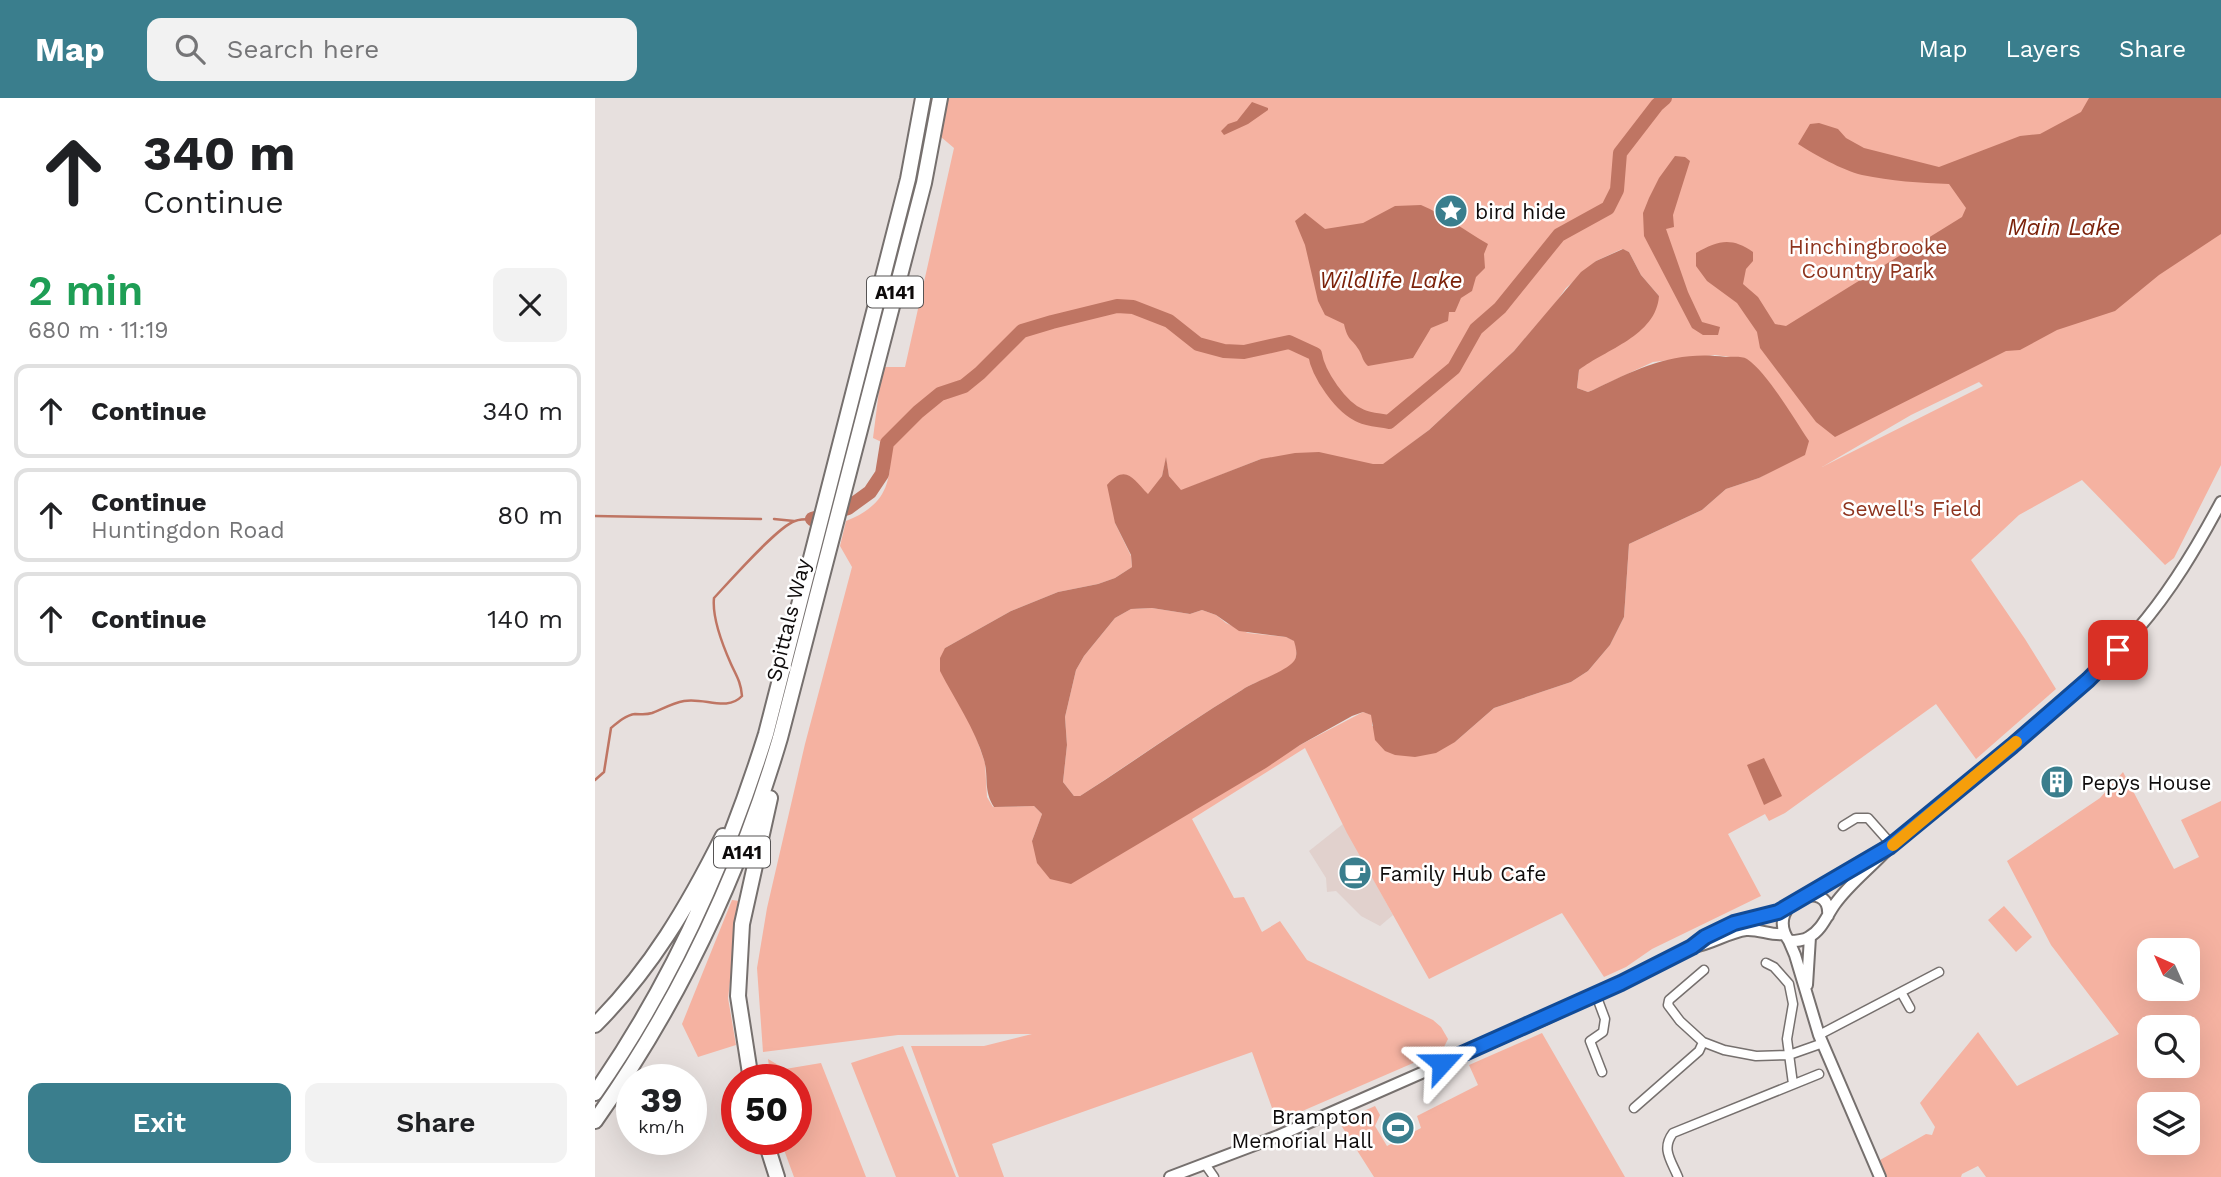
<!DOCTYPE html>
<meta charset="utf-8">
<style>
:root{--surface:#fff;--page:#f2f2f2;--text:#202124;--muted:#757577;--line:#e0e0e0;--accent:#3a7e8d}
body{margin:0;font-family:"Work Sans",sans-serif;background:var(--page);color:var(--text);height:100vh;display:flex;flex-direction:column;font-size:26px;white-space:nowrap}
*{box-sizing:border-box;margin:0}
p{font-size:23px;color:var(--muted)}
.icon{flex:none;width:38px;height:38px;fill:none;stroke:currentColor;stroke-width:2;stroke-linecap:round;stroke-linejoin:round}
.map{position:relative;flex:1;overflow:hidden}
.side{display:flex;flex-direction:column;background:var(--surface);width:595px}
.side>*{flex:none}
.hud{background:#fff;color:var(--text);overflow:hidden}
.needle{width:46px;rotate:315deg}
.buttons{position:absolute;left:1542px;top:840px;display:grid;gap:14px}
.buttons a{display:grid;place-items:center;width:63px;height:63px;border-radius:14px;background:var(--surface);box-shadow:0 7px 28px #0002;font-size:35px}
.speed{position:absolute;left:21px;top:966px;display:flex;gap:14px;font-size:35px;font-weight:700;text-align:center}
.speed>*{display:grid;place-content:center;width:91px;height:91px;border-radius:50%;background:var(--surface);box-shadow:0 7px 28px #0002;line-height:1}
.speed small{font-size:18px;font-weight:400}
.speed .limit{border:10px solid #d22;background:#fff;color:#111}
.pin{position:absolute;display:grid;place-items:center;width:60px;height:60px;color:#fff;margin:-30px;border-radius:14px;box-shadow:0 4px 10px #0006}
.me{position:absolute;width:77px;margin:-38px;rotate:66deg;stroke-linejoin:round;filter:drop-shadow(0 0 5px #0008)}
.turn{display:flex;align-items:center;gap:24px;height:147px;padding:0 28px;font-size:32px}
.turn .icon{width:91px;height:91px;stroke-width:2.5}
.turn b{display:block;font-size:49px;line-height:60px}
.round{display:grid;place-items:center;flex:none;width:74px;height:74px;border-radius:14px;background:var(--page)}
.summary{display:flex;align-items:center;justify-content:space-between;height:119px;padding:0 28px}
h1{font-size:42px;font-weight:600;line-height:52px;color:#1e9e55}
.cta{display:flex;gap:14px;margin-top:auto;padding:14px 28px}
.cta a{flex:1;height:80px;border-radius:14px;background:var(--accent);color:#fff;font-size:28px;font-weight:600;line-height:80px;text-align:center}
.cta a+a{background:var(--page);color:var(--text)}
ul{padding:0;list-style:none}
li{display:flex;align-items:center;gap:21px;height:94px;margin:0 14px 10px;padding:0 14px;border:4px solid var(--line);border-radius:14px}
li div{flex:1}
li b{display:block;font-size:26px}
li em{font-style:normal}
header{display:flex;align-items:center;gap:42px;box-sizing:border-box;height:98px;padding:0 35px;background:var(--accent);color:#fff}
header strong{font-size:33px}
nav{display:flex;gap:38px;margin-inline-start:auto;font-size:24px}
.search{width:490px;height:63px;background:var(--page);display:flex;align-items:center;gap:18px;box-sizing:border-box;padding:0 24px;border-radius:14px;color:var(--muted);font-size:26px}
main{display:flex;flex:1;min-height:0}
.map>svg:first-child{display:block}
.built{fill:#e1d1cd}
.green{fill:#f5b2a1;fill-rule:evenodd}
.water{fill:#bf7563;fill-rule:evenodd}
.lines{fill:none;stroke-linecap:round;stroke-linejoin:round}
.stream{stroke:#bf7563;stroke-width:2.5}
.river{stroke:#bf7563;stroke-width:14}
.minor-casing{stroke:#76706e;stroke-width:11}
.secondary-casing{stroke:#76706e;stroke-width:14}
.trunk-casing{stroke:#76706e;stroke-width:18}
.minor{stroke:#fff;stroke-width:8}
.secondary{stroke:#fff;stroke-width:10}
.trunk{stroke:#fff;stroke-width:14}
.route-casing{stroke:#114b97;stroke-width:18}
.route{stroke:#1a73e8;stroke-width:12}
.slow{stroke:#f59e0b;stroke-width:12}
.labels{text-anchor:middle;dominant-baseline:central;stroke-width:5;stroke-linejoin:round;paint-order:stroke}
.shield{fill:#fff;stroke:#565454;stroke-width:2}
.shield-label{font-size:19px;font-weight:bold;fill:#0e0b0b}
.poi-label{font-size:21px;fill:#0e0b0b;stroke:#fff;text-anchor:start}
.park-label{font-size:21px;fill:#8e341e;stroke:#fff}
.street-label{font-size:21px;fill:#0e0b0b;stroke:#fff}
.water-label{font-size:23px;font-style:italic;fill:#7b220a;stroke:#fff}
</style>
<header>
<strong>Map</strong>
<div class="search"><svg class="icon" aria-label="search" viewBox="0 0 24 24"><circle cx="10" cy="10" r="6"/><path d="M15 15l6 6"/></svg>Search here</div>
<nav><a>Map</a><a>Layers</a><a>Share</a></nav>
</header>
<main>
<section class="side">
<div class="hud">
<div class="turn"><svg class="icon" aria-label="ahead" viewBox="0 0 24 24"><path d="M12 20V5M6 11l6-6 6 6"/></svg><div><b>340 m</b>Continue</div></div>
</div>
<div class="summary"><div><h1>2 min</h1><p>680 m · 11:19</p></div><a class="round"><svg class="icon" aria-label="close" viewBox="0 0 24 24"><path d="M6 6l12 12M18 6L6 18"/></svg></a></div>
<ul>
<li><svg class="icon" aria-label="ahead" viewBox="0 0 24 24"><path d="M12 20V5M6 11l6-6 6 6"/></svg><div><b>Continue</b></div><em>340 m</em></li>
<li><svg class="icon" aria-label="ahead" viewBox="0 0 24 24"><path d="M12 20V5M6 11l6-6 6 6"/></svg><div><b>Continue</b><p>Huntingdon Road</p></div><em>80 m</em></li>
<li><svg class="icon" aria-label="ahead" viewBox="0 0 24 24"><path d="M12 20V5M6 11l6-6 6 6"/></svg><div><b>Continue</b></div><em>140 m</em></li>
</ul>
<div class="cta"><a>Exit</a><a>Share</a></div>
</section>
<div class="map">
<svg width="1626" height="1079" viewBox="0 0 1626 1079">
<rect width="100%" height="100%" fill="#e7e0de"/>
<path class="built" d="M748 726 798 817 785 828 766 818 741 793 732 794 731 780 714 753Z"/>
<path class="green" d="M350 0H1626V367L1579 460 1570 467 1487 382 1424 417 1376 462 1430 541 1461 591 1381 661 1341 606 1190 715 1174 723 1170 716 1133 736 1166 798 1057 851 1031 869 1009 879 967 815 834 881 752 735 710 650 597 721 639 800 649 799 667 834 685 823 712 862 838 922 846 929 853 941 849 949 839 956 682 1024 657 954 397 1046 409 1079H364L316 948H389L437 936 303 937 168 954 162 870 172 810 210 646 257 469 245 448 251 423C289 408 297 387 295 348L278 340 287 269H310L359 50 346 39ZM1027 151 1034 154 1046 177 1064 198 984 272 982 290 993 294 998 292 1058 264 1120 257 1143 260 1200 360 1164 380 1131 391 1107 412 1034 446 1029 519 1015 547 993 573 976 584 899 610 860 644 777 628V617L768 614 705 647 632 692 437 743 447 716 439 708 398 709 392 699 390 665 350 550 416 513 463 494 503 486 520 480 537 469 536 458 520 425 557 393 567 378 571 361 574 378 585 393 666 361 788 367 834 332 919 253 959 207 971 190 1001 163ZM1384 284 1388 288 1227 369 1316 317Z
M557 510 595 516 607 512 621 517 631 525 653 535 691 539 700 543C701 550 703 557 699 564 689 576 660 583 647 592 592 625 539 663 485 698H479L468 684 472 647 470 619 481 572 489 558 520 520 536 511Z
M1528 674 1579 771 1604 759 1586 722 1626 703V1079H1391L1383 1068 1367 1076 1366 1079H1292L1285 1062 1331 1036 1337 1037 1340 1029 1325 1005 1383 934 1422 988 1524 936 1456 847 1412 763 1505 700ZM1554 852H1592V891H1554ZM1554 929H1592V968H1554ZM1554 1006H1592V1045H1554Z
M137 802 145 803 133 900 141 947 103 959 87 926Z
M1409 808 1437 839 1421 854 1393 822Z
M947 935 1030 1079H779L744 1024 780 1008 785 1017 780 1028 792 1048 826 1030 822 1018 883 987 874 967Z
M308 948 361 1079H301L256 965Z
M173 961 190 971 226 965 271 1079H199L185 1041H201V982H176Z"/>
<path class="water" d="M1494 0H1626V136L1564 177 1520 213 1462 232 1425 252 1411 253 1240 339 1221 324 1165 250 1162 234 1142 205 1112 183 1101 168V155C1123 142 1137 139 1158 154V163L1151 171 1148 186 1163 199 1180 226 1191 228 1367 119 1371 110 1354 86C1325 85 1296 83 1267 77 1247 72 1220 57 1203 46L1215 26 1224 25 1243 31 1251 40 1269 50 1344 69 1425 38 1445 36 1486 14Z
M657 4 673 10V12L653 26 629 37 626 33 633 26 642 23Z
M1080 58 1090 59 1095 63 1078 117 1079 129 1071 131 1093 194 1107 224 1125 229 1123 237H1108L1097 230 1049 138 1048 115 1054 100 1064 80Z
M826 107C850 117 870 133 893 146L889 156 890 170 881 179 877 193 866 200 860 214H854L853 223 836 230 818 260 773 268C767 262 768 259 764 252 757 240 753 244 749 226L730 217 723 203 710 147 700 123 710 115 730 131 768 125 800 108Z
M1028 151 1034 154 1046 177 1064 198C1061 238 1011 251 984 272L982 290 993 294 998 292C1043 270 1080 252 1131 259 1138 259 1147 258 1152 261 1171 273 1200 322 1214 343L1210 357 1164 380 1131 391 1107 412 1034 446 1029 519 1015 547 993 573 976 584 899 610 860 644 841 655 820 659 800 657 790 653 780 642 776 617 768 614 757 618 705 647 671 670 476 786 455 781 442 765 437 743 447 716 439 708 399 709C388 692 394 679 389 662 380 631 360 602 345 573V560L350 550 416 513 463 494 503 486 520 480 537 469 536 457 520 425 512 387C531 365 538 381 553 396L567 378 571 359 574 378 586 392 666 361 700 355 724 354 778 366H788L834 332 919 253 986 174 1001 163ZM557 510 595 516 607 512 621 517 644 533 691 539 699 543C701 550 703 557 699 563 689 575 660 583 647 592 592 625 540 663 485 698H479L468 684 472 647 470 619 481 572 489 558 520 520 536 511Z
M1169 660 1187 698 1169 707 1152 667Z"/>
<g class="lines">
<path class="stream" d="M0 418 166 421
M179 421 199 423
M0 682 9 674 16 630C23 624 31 617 40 616 47 616 51 617 57 615 67 611 78 605 89 603 109 599 132 614 147 598 146 584 141 577 136 566 128 548 117 519 119 500 134 484 183 428 200 423 205 421 212 421 217 421"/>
<path class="river" d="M217 421 253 410 275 394 287 376 292 345 323 314 345 296 369 288 385 275 427 233 457 224 522 208 538 209 574 223 603 246 629 253 649 254 694 244 720 256C723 276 746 310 766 318 774 322 785 322 794 324L859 270 881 231 905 210 964 137 1013 110 1022 92 1025 55 1062 7 1070 0"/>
<defs>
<path id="minor" d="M1248 728 1261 720H1273L1297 747
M1171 865 1179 869 1194 886 1198 906 1192 941 1198 986
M1109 872 1074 902 1073 907 1085 923 1108 944 1129 952 1161 958 1194 957 1228 945
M1306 894 1315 910
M1001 897 1010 921 1008 934 995 943 1007 974
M1224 937 1344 874
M1039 1010 1104 953 1108 944
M610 1066 619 1079
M1083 1079C1076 1062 1066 1051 1078 1035L1224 976"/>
<path id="secondary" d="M1213 797 1280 757
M1233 818C1237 777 1167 804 1194 843 1201 843 1208 843 1214 839 1227 832 1232 817 1240 806 1252 789 1269 775 1284 760 1305 739 1329 721 1352 701 1417 648 1486 595 1542 532 1576 493 1602 449 1626 404
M1194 843 1200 857 1224 937 1285 1079
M1098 849C1117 846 1134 834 1151 832 1165 831 1176 838 1189 836
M1212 887 1215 839
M575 1079 683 1038 954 919 1086 855 1110 839 1139 825 1183 814 1193 808"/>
<path id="trunk" d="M0 927C56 871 93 808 128 738
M156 982 143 898 147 826 175 700
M0 995C77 885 131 764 171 636L313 81 328 0
M0 1023C83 906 144 779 185 640L329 85 345 0
M170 1041 182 1079"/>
</defs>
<use href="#minor" class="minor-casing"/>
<use href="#secondary" class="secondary-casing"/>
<use href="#trunk" class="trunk-casing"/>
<use href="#minor" class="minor"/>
<use href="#secondary" class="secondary"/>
<use href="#trunk" class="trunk"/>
</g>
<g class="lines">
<defs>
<path id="route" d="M847 965 1026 885 1097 849 1110 839 1139 825 1183 814 1294 749 1417 648 1493 582 1523 552"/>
</defs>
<use href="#route" class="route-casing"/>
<use href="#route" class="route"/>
<path class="slow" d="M1298 747 1421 644"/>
</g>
<defs>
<symbol id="sight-disc" viewBox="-11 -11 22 22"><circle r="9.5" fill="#3a7e8d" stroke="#fff"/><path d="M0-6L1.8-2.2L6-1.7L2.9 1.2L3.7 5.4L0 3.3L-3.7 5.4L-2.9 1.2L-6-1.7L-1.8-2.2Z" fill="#fff"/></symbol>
<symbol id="building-disc" viewBox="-11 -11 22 22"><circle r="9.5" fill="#3a7e8d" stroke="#fff"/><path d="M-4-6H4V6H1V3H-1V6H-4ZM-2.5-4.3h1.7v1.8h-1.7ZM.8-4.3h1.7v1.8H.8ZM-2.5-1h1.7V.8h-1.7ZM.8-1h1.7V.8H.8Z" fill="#fff"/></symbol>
<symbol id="cafe-disc" viewBox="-11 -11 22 22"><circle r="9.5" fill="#3a7e8d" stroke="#fff"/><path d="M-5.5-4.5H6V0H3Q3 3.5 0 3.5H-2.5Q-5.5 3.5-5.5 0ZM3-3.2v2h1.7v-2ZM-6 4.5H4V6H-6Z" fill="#fff"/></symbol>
<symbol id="stadium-disc" viewBox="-11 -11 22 22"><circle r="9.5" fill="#3a7e8d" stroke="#fff"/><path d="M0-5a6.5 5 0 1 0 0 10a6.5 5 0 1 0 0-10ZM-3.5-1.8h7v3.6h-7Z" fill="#fff"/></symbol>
</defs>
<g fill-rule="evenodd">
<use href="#sight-disc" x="837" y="94" width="38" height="38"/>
<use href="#building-disc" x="1443" y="665" width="38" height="38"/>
<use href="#cafe-disc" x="741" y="756" width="38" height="38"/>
<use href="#stadium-disc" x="784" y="1011" width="38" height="38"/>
</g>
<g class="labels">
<g class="shield">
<rect x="272" y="178.5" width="56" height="31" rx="5"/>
<rect x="119" y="738.5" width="56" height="31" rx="5"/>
</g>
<g class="shield-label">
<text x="300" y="194">A141</text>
<text x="147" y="754">A141</text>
</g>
<g class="poi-label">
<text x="880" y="113">bird hide</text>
<text x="1486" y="684">Pepys House</text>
<text x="784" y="775">Family Hub Cafe</text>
<text x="778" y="1018" text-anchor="end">Brampton<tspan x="778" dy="24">Memorial Hall</tspan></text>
</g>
<g class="park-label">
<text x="1273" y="148">Hinchingbrooke<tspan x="1273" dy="24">Country Park</tspan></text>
<text x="1317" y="410">Sewell's Field</text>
</g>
<g class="street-label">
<text transform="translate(193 522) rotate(-76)">Spittals Way</text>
</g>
<g class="water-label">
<text x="1469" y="129">Main Lake</text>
<text x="796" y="182">Wildlife Lake</text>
</g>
</g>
</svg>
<div class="buttons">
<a><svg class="needle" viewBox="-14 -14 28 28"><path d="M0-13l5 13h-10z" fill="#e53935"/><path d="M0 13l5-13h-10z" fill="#757577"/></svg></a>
<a><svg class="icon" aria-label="search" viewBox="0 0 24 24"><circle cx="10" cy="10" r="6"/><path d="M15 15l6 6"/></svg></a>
<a><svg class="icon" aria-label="layers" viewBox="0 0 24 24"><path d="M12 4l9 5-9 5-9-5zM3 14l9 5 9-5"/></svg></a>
</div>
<div class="speed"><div>39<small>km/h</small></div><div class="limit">50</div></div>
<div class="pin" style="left:1523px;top:552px;background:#d93025"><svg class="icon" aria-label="arrive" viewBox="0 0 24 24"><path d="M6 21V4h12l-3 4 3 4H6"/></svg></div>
<svg class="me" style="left:847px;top:965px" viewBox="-20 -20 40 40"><path d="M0-17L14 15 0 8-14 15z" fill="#1a73e8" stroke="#fff" stroke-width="4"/></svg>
</div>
</main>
